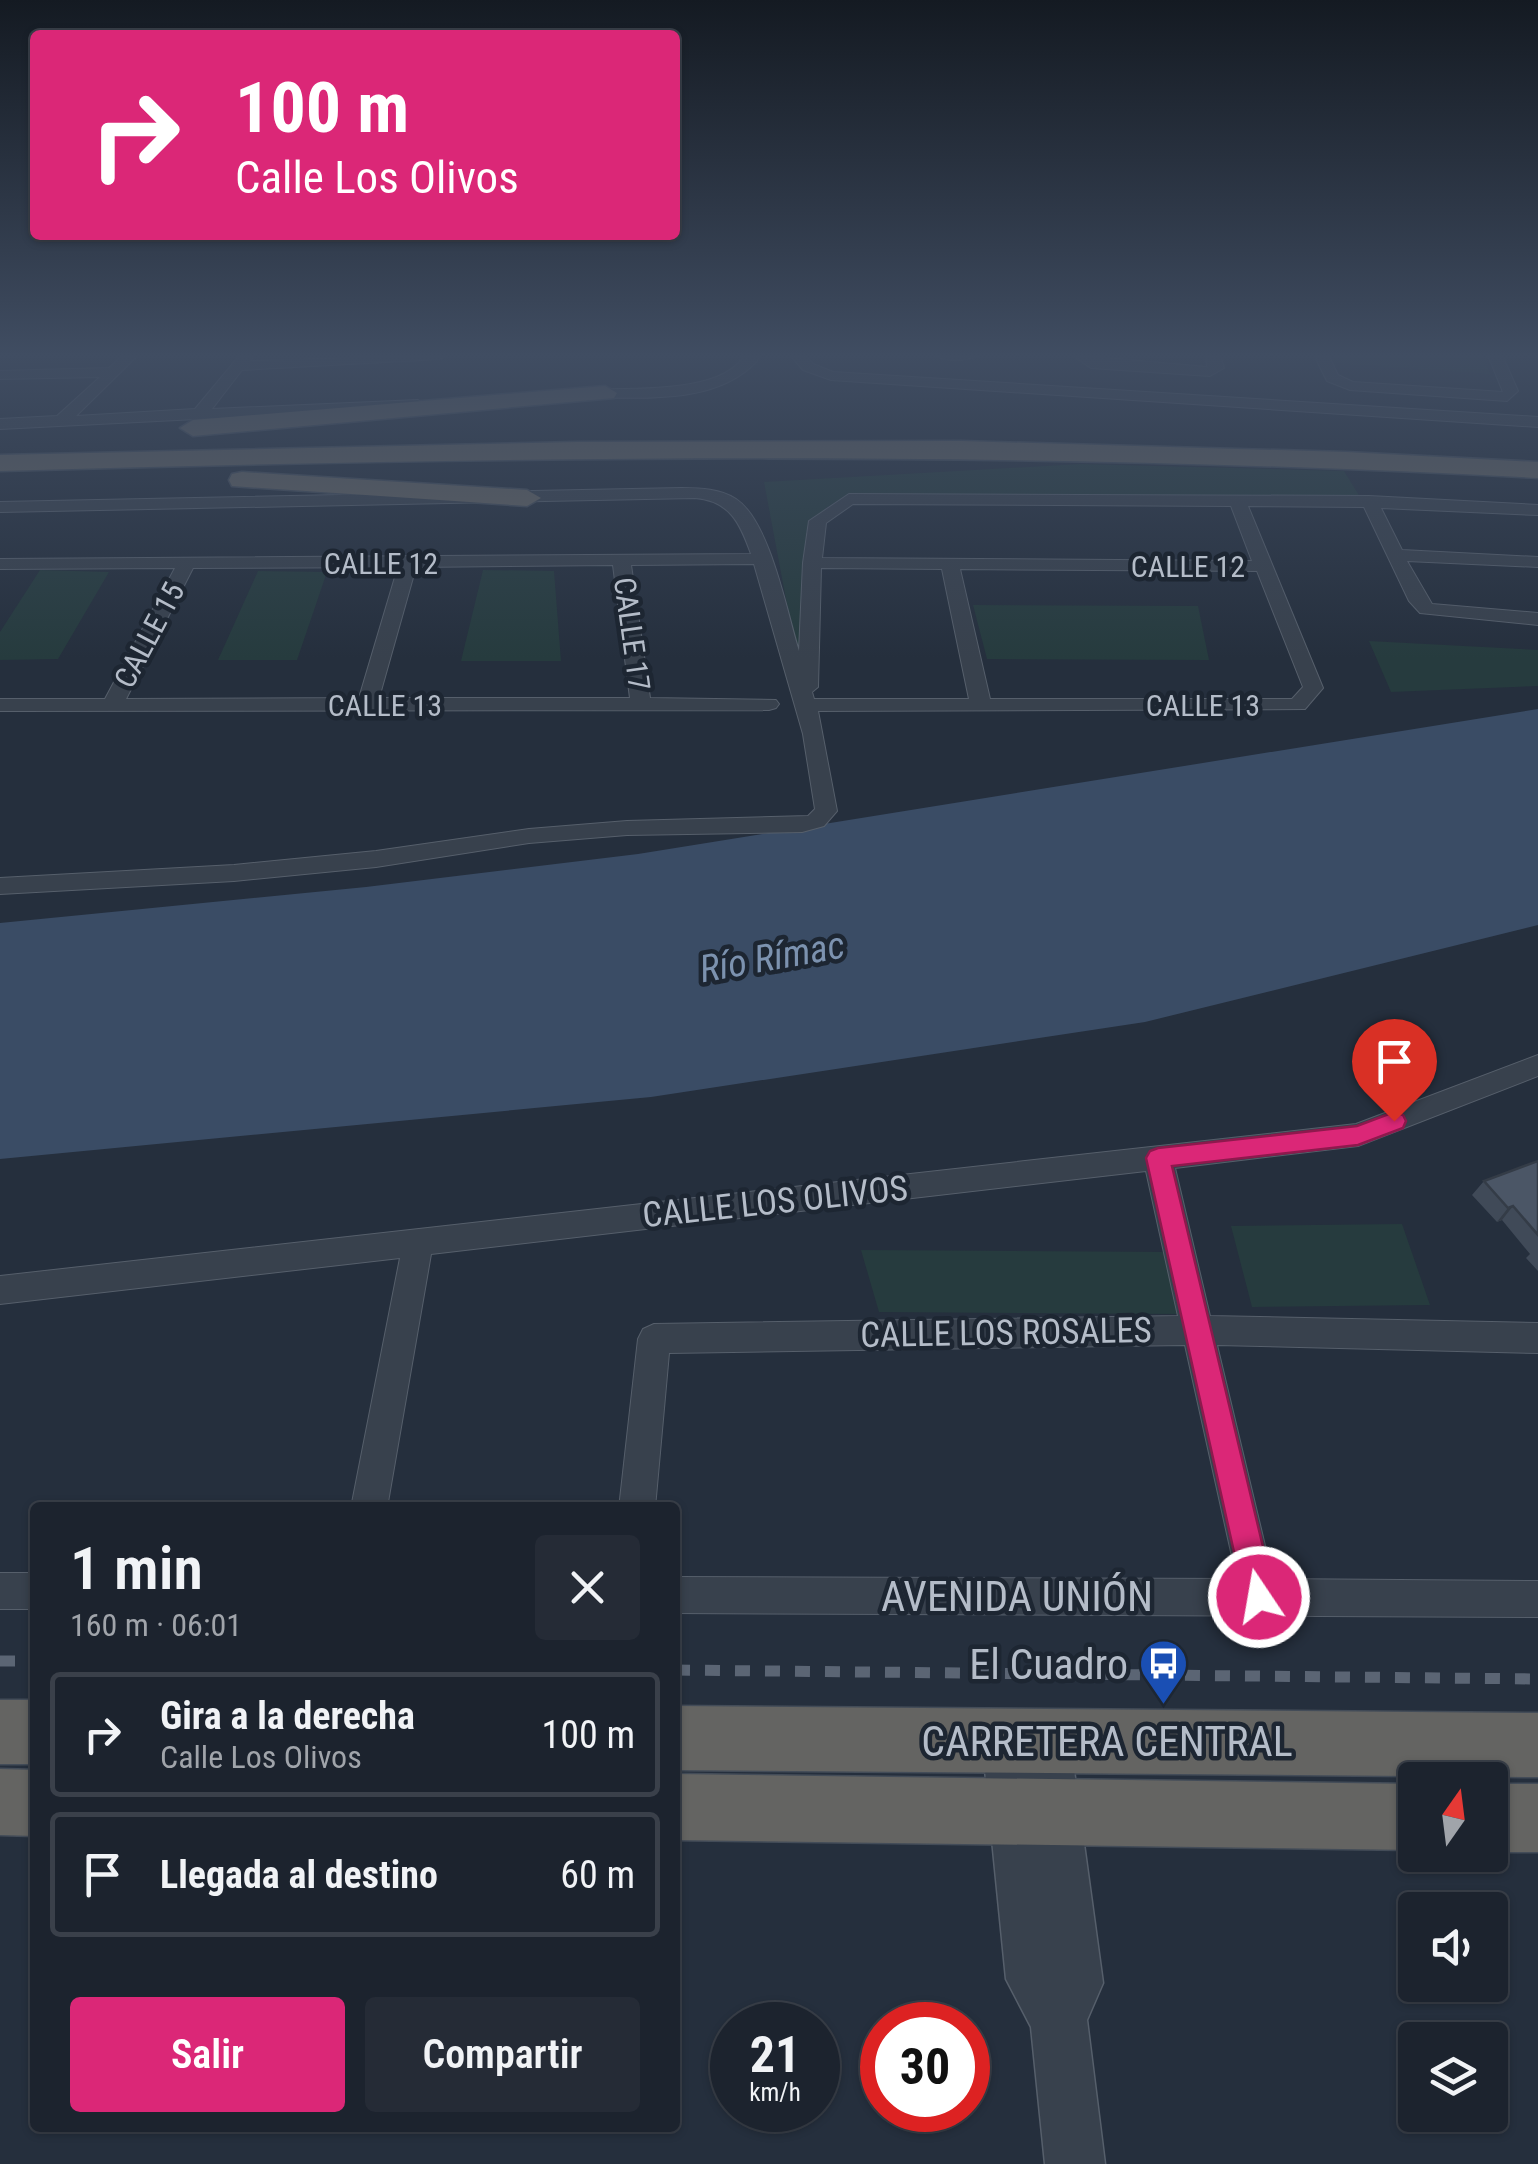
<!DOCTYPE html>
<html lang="es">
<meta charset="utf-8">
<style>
:root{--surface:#1c232e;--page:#252b36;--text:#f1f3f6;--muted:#a0a4aa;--line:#3a404a;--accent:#db2777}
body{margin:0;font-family:"Roboto Condensed",sans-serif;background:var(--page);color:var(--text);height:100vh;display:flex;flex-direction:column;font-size:38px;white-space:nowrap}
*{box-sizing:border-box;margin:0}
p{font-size:32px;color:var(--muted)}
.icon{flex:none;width:55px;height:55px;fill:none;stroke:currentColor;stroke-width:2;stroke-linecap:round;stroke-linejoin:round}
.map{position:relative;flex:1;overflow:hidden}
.panel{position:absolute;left:30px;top:1502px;width:650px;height:630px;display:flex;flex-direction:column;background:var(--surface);border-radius:10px;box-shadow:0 2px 8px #0004,0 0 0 2px var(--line)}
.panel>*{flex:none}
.guide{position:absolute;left:30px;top:30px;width:650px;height:210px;border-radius:10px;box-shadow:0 2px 8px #0004,0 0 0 2px var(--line);background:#db2777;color:#fff;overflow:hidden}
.needle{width:65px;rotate:14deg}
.buttons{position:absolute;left:1398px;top:1762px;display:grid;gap:20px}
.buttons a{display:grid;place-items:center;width:110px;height:110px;border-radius:10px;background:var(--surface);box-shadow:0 2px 8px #0004,0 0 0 2px var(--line);font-size:50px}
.speed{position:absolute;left:710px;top:2002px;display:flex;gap:20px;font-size:50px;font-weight:700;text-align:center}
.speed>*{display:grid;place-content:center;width:130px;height:130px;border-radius:50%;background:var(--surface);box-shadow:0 2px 8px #0004,0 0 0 2px var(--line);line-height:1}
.speed small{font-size:25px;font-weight:400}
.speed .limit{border:15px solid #d22;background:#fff;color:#111}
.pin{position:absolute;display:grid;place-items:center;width:85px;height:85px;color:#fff;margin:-102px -42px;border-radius:50% 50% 50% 0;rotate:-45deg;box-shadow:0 0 10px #0007}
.pin .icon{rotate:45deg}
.me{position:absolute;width:110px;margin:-55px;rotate:348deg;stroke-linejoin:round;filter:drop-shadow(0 0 8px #0008)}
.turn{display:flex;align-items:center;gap:35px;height:210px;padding:0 40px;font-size:45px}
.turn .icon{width:130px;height:130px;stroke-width:2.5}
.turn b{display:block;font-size:70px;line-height:85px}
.round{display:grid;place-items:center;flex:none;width:105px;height:105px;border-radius:10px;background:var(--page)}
.summary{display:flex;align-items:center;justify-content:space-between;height:170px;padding:0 40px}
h1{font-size:60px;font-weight:600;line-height:75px}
.primary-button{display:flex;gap:20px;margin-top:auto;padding:20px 40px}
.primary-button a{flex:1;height:115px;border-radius:10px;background:var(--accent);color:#fff;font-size:40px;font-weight:600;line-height:115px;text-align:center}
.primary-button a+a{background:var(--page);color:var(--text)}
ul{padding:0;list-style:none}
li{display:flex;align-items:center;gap:30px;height:125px;margin:0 20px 15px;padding:0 20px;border:5px solid var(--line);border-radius:10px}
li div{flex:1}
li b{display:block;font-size:38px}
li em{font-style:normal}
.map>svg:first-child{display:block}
.green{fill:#263b3e}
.water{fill:#3a4c65}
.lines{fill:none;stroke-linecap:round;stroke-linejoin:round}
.minor-casing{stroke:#565f6b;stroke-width:2}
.tertiary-casing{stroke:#565f6b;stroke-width:3}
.trunk-casing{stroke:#434c58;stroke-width:3}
.minor{fill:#38414d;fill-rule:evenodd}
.tertiary{fill:#38414d;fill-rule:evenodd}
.trunk{fill:#646462;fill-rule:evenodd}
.rail{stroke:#5b6574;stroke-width:11;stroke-dasharray:15 15;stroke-linecap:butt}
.wall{fill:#404a58}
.shaded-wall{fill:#343c47}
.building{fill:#4b5666;stroke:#343c47;stroke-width:2.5}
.route{fill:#db2777;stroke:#8e194d;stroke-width:2.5}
.labels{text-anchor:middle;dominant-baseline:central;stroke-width:9;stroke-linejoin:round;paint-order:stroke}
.far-street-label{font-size:30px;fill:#b4bcc8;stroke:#1d2632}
.street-label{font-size:35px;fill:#b4bcc8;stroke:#1d2632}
.water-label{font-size:38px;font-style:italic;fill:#7c92af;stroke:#1d2632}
.near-street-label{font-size:42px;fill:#b4bcc8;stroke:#1d2632}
.near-poi-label{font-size:42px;fill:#b4bcc8;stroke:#1d2632;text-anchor:end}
</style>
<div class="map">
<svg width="1538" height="2164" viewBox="0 0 1538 2164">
<rect width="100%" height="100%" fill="#252f3d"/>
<path class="green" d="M1333 355H1483L1490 374 1336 363Z
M1080 464 1344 471 1360 497 845 496 826 508 813 523 803 638 797 658 764 482Z
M40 570 109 572 58 659 0 660V632Z
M483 570 554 571 561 661H461Z
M258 571 327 572 297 660H218Z
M973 605 1198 606 1209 660 987 659Z
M1369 641 1538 650V686L1391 692Z
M1402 1224 1430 1305 1252 1307 1231 1226Z
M861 1250 1167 1252 1181 1314 879 1312Z"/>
<path class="water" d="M1538 709V925L1145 1022 651 1097 0 1159V923L366 887 638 854Z"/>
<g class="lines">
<defs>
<path id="minor" d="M123 355H138L76 416 195 409 240 355H254L250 361 447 355 440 359 242 370 212 409 418 400 421 403 413 408 0 429V419L57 416 100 377 0 379V371L109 368Z
M744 355H758L757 361C714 407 639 396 581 398L574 394 581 390C623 387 723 396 744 355Z
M790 355H805L813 364 833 372 1538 417V427L831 380 803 370Z
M935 355H977C968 362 944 362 935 355Z
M1072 355 1207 367 1206 355H1220L1224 368 1210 376 1091 368Z
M1314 355H1328L1338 375 1353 382 1503 392 1488 355H1502L1518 391 1507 401 1350 390 1327 381Z
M682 488C700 488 721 489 736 499 770 521 787 613 799 651L803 563 809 521 849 494 1369 496 1538 505V515L1381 508 1402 550 1538 557V567L1407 561 1432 604 1538 613V625L1420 613 1409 601 1364 507 1248 506 1323 688 1305 709 818 711 837 811 824 826 802 832 627 835 529 843 376 867 234 881 0 894V878L234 865 376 851 529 829 627 821 808 816 815 809 803 734 754 564 631 565 650 698 776 700 779 704 776 708 769 710 0 711V699H105L175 568 0 569V559L751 554C740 523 730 501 695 498L0 512V502ZM853 504 1231 506 1252 561 822 558 826 523ZM613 565 630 698H379L416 567ZM398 567 359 698 126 699 193 568ZM821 568 942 569 969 699H814L812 692 818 687ZM960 569 1257 571 1303 687 1292 699H990Z
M1538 1055V1076L1358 1146 1175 1168 1210 1316 1538 1323V1353L1217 1345 1273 1579 1538 1581V1617L675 1613V1577L1237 1579 1185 1345 669 1353 655 1508H619L638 1339 643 1329 654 1324 1178 1316 1146 1171 431 1254 387 1508H351L400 1258 0 1304V1276L1356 1124Z
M0 1573H35V1609H0Z"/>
<path id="tertiary" d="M1007 1715 1026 1726 1045 1716 1063 1723 1070 1741 1103 1983 1087 2020 1105 2164H1045L1031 2027 1006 1979 982 1740 989 1722Z"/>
<path id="trunk" d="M605 386 617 393 614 398 193 436 180 428 193 420Z
M961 441 1346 452 1538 462V478C1025 450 513 456 0 471V455L577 442Z
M242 472 527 490 541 498 527 506 232 486 229 480 232 474Z
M0 1700H35V1764H0Z
M675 1706 1538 1713V1777L675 1770Z
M0 1769 35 1770V1836L0 1835Z
M675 1774 1415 1784V1850L675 1840Z
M1490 1784H1538V1852H1490Z"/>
</defs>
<use href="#minor" class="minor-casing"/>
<use href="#tertiary" class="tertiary-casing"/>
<use href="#trunk" class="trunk-casing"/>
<use href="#minor" class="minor"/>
<use href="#tertiary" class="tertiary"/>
<use href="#trunk" class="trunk"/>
<path class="rail" d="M0 1661H35
M675 1670 1538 1679"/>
</g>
<path class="wall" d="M1538 1161V1271L1526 1258 1530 1254 1502 1220 1497 1222 1472 1195 1484 1181Z"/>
<path class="shaded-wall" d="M1513 1206 1502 1220 1497 1222 1508 1208Z"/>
<path class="building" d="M1538 1161V1235L1513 1206 1508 1208 1484 1181Z"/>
<linearGradient id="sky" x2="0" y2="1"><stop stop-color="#141a22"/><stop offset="0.54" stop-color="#404d62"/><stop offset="1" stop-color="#404d62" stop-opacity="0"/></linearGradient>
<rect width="1538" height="658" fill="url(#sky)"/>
<path class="route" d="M1394 1112 1403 1115 1406 1121 1403 1128 1358 1145 1172 1166 1275 1597 1270 1608 1259 1613 1248 1608 1244 1597 1146 1158 1150 1151 1158 1148 1357 1126Z"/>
<defs>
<symbol id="bus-pin" viewBox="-11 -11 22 30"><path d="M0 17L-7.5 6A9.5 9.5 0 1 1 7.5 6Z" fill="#1a4fb4" stroke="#1d2632"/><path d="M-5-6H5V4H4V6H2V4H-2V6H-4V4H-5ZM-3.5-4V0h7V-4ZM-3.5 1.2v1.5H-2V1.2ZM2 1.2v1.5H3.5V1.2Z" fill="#fff"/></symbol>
</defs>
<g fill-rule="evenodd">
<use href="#bus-pin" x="1136" y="1636" width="55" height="75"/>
</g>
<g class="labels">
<g class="far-street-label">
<text x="381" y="563">CALLE 12</text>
<text x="1188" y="566">CALLE 12</text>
<text transform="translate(632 634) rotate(82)">CALLE 17</text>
<text transform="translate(149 635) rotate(-62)">CALLE 15</text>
<text x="385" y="705">CALLE 13</text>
<text x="1203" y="705">CALLE 13</text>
</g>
<g class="street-label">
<text transform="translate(775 1202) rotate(-6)">CALLE LOS OLIVOS</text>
<text transform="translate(1006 1333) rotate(-1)">CALLE LOS ROSALES</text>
</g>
<g class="water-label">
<text transform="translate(772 957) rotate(-10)">Río Rímac</text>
</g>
<g class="near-street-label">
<text x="1017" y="1596">AVENIDA UNIÓN</text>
<text x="1107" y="1741">CARRETERA CENTRAL</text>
</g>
<g class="near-poi-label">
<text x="1128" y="1664">El Cuadro</text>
</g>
</g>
</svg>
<div class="buttons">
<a><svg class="needle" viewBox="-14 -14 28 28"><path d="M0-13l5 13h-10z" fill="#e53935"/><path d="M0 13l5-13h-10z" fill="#a0a4aa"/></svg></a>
<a><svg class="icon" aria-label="sound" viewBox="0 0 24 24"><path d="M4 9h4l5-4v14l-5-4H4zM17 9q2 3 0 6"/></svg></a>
<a><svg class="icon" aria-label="layers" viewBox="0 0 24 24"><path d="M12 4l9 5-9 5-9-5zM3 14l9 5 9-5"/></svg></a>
</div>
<div class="speed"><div>21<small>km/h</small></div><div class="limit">30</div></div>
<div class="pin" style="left:1394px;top:1121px;background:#d93025"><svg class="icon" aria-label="arrive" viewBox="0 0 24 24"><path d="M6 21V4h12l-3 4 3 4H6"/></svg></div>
<svg class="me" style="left:1259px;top:1597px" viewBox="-20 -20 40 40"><circle r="17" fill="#db2777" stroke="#fff" stroke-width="3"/><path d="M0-11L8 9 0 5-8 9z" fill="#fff"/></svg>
<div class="guide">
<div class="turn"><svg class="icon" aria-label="right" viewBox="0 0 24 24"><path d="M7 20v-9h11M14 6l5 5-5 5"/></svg><div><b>100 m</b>Calle Los Olivos</div></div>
</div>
<section class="panel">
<div class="summary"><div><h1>1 min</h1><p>160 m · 06:01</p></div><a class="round"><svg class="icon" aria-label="close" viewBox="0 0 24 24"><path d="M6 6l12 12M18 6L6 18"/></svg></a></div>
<ul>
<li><svg class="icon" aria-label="right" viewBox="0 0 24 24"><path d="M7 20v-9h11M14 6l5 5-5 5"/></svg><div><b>Gira a la derecha</b><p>Calle Los Olivos</p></div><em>100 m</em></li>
<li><svg class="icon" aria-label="arrive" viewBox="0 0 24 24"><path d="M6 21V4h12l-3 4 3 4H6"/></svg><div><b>Llegada al destino</b></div><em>60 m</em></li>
</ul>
<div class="primary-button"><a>Salir</a><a>Compartir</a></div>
</section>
</div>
